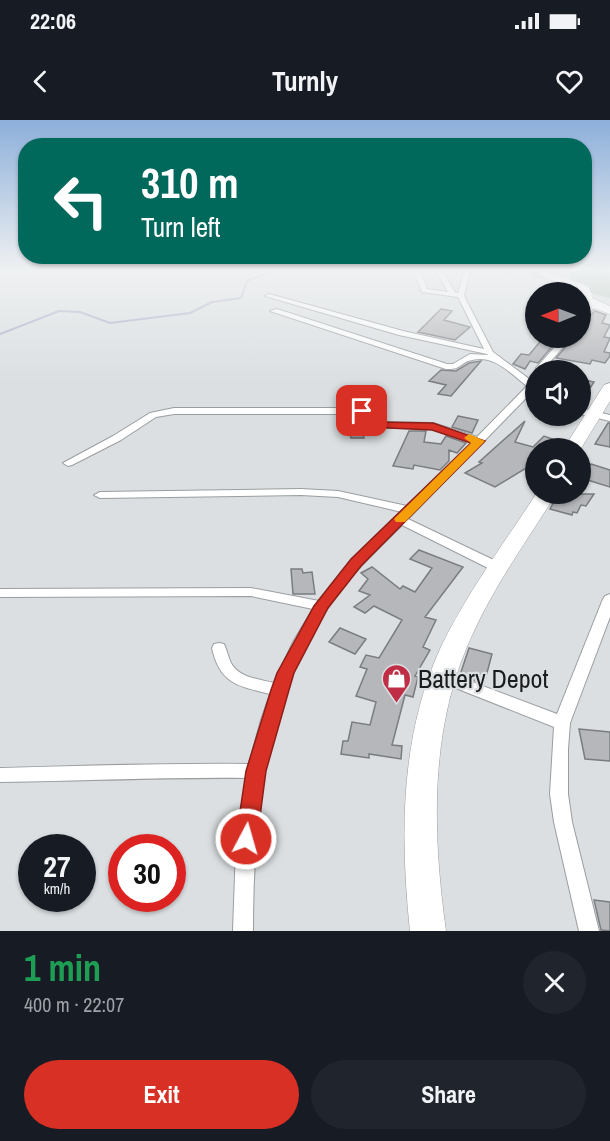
<!DOCTYPE html>
<meta charset="utf-8">
<style>
:root{--surface:#171b24;--page:#20242c;--text:#f1f3f6;--muted:#9ea1a6;--accent:#d93025}
body{margin:0;font-family:"Archivo Narrow",sans-serif;background:var(--page);color:var(--text);height:100vh;display:flex;flex-direction:column;font-size:22px;white-space:nowrap}
*{box-sizing:border-box;margin:0}
p{font-size:20px;color:var(--muted)}
.icon{flex:none;width:33px;height:33px;fill:none;stroke:currentColor;stroke-width:2;stroke-linecap:round;stroke-linejoin:round}
.map{position:relative;height:811px;overflow:hidden}
.panel{display:flex;flex-direction:column;background:var(--surface);flex:1}
.panel>*{flex:none}
.guide{position:absolute;left:18px;top:18px;width:574px;height:126px;border-radius:24px;box-shadow:0 2px 4px #0004;background:#00695c;color:#fff;overflow:hidden}
.needle{width:39px;rotate:269deg}
.controls{position:absolute;left:525px;top:162px;display:grid;gap:12px}
.controls a{display:grid;place-items:center;width:66px;height:66px;border-radius:50%;background:var(--surface);box-shadow:0 2px 4px #0004;font-size:30px}
.speed{position:absolute;left:18px;top:714px;display:flex;gap:12px;font-size:30px;font-weight:700;text-align:center}
.speed>*{display:grid;place-content:center;width:78px;height:78px;border-radius:50%;background:var(--surface);box-shadow:0 2px 4px #0004;line-height:1}
.speed small{font-size:15px;font-weight:400}
.speed .limit{border:9px solid #d22;background:#fff;color:#111}
.pin{position:absolute;display:grid;place-items:center;width:51px;height:51px;color:#fff;margin:-26px;border-radius:12px;box-shadow:0 3px 9px #0006}
.me{position:absolute;width:66px;margin:-33px;rotate:6deg;stroke-linejoin:round;filter:drop-shadow(0 0 4px #0008)}
.turn{display:flex;align-items:center;gap:21px;height:126px;padding:0 24px;font-size:27px}
.turn .icon{width:78px;height:78px;stroke-width:2.5}
.turn b{display:block;font-size:42px;line-height:51px}
.round{display:grid;place-items:center;flex:none;width:63px;height:63px;border-radius:32px;background:var(--page)}
.summary{display:flex;align-items:center;justify-content:space-between;height:102px;padding:0 24px}
h1{font-size:36px;font-weight:800;line-height:45px;color:#1e9e55}
.primary-button{display:flex;gap:12px;margin-top:auto;padding:12px 24px}
.primary-button a{flex:1;height:69px;border-radius:36px;background:var(--accent);color:#fff;font-size:24px;font-weight:800;line-height:69px;text-align:center}
.primary-button a+a{background:var(--page);color:var(--text)}
.status{display:flex;justify-content:space-between;align-items:center;height:42px;padding:0 30px;background:var(--surface);direction:ltr}
.status svg{height:16px;fill:currentColor}
header{display:flex;justify-content:space-between;align-items:center;height:78px;padding:0 24px;background:var(--surface);font-size:27px;font-weight:800}
.map>svg:first-child{display:block}
.green{fill:#adc2b5}
.lines{fill:none;stroke-linecap:round;stroke-linejoin:round}
.stream{stroke:#a6a7c6;stroke-width:2}
.building{fill:#b5b7ba;stroke:#7a7d80;stroke-width:1.5}
.highway-tunnel{stroke:#b5b8ba;stroke-width:13;stroke-dasharray:13 6;stroke-linecap:butt}
.street-casing{stroke:#9a9ea0;stroke-width:2}
.highway-casing{stroke:#9a9ea0;stroke-width:1}
.street{fill:#fff;fill-rule:evenodd}
.highway{fill:#fff;fill-rule:evenodd}
.route{fill:#d93025;stroke:#8d1f18;stroke-width:1.5}
.slow{fill:#f59e0b}
.labels{text-anchor:middle;dominant-baseline:central;stroke-width:4.5;stroke-linejoin:round;paint-order:stroke}
.near-poi-label{font-size:26px;fill:#1b1c1d;stroke:#dbdfe1;text-anchor:start}
</style>
<div class="status"><b>22:06</b><svg viewBox="0 0 49 12"><path d="M0 12V9h3v3zM5 12V6h3v6zM10 12V3h3v9zM15 12V0h3v12zM26 1h20v11H26zM47 4h2v5h-2z"/></svg></div>
<header><svg class="icon" aria-label="back" viewBox="0 0 24 24"><path d="M15 5l-7 7 7 7"/></svg>Turnly<svg class="icon" aria-label="heart" viewBox="0 0 24 24"><path d="M12 20l-8-8c-3-5 5-10 8-4 3-6 11-1 8 4z"/></svg></header>
<div class="map">
<svg width="610" height="811" viewBox="0 0 610 811">
<rect width="100%" height="100%" fill="#dbdfe1"/>
<path class="green" d="M594 150 610 153V178C597 175 572 169 570 154L577 151Z"/>
<g class="lines">
<path class="stream" d="M0 214 59 191 80 192 110 203 190 193 212 182 241 178 247 161 270 152 269 149"/>
</g>
<path class="building" d="M441 189 452 191 444 200 470 207 455 220 418 212Z
M595 191 606 195 602 203 610 205 604 217 610 218 604 232 610 233V236L605 243 592 240 590 244 556 238 569 223 574 224 580 218V205Z
M543 218 557 221 538 243 530 241 525 249 513 244 521 234 529 235Z
M481 241 451 276 438 274 446 265 429 261 441 250 456 251 469 243Z
M580 259 594 262 580 283Z
M358 296 364 318H351L345 297Z
M458 296 478 300 472 313 452 307Z
M525 301 515 322 533 327 544 316 558 321 551 328H536V342L495 367 465 353 482 343 479 342Z
M608 303H610V327L595 324Z
M409 311H426L424 322 441 324 446 316 466 323 457 333 449 330V341L440 350 414 345 413 349 393 346Z
M591 344 610 350V367L581 358Z
M573 374H594L586 386 581 385 577 393 573 392 572 395 550 389 555 380 564 382Z
M419 430 463 447 425 497 436 500 423 527 430 530 415 556 418 557 413 577 405 575 392 625 402 626 401 639 369 634V638L341 634 343 621H348L352 602 370 605 376 582 356 576 367 549 360 547 366 535 379 538 402 500 374 486 365 493 354 487 370 475 359 471 368 459 361 453 372 447 400 469 403 466 415 472 432 448 410 439Z
M291 449H302L303 453 312 452 315 474H293Z
M340 508 366 519 355 534 329 522Z
M469 528 492 534 484 564 460 555Z
M579 609 610 612V641L585 639Z
M594 780 610 782V811L601 810Z"/>
<g class="lines">
<path class="highway-tunnel" d="M534 150 543 153"/>
<defs>
<path id="street" d="M413 149H419L427 169 448 172 435 149H441L455 172 458 173 465 149H471L464 175 466 180 493 232 536 264V272L533 271 408 399 504 445 505 448 499 452 494 451 402 405C378 429 353 452 334 479 265 575 253 697 253 811H233L236 726 246 658C164 657 82 661 0 662V648C83 646 166 643 249 644L261 600 270 574C238 566 220 564 212 528L214 524 219 523 224 524C227 530 228 537 231 543 239 558 259 559 274 563L293 522 313 489 251 476 0 477V469L251 468 319 481 345 448 402 392 338 377 301 375 100 378 94 375 100 372 301 369 338 371 407 386 472 322 432 309 369 307 360 294H174L156 297 121 320 72 345 68 346 63 343 113 316 150 293 174 288H362L370 292 376 302 433 303 477 317 527 266C511 254 494 234 472 240 460 242 462 250 446 249L270 191 277 189 447 244H453L470 234 488 235 487 234 399 215 265 176 269 174 403 211 484 229 458 177 422 172Z
M580 181 595 187 580 203V195L587 188 580 186Z
M563 218H571L543 250 536 251V248Z
M580 288 610 295V301L580 294Z
M610 474V497L570 603 568 629V674L572 702 599 811H579L554 702 550 674 554 607 438 561 435 557 438 553 443 551 557 594 603 479 605 476Z"/>
<path id="highway" d="M504 149H520L525 153 519 156Z
M543 150 588 166 593 176 592 178 610 186V194L580 183 579 171 539 155V151Z
M610 263V281L580 330 564 328 604 265Z
M536 374H556C528 419 496 463 474 511 429 605 432 710 446 811H410C400 716 400 617 440 529 466 474 503 425 536 374Z"/>
</defs>
<use href="#street" class="street-casing"/>
<use href="#highway" class="highway-casing"/>
<use href="#street" class="street"/>
<use href="#highway" class="highway"/>
</g>
<linearGradient id="sky" x2="0" y2="1"><stop stop-color="#8dafda"/><stop offset="0.57" stop-color="#eff1f2"/><stop offset="1" stop-color="#eff1f2" stop-opacity="0"/></linearGradient>
<rect width="610" height="263" fill="url(#sky)"/>
<path class="route" d="M362 288 371 291 376 302 433 303 485 321 361 446 328 488 294 553 289 570 266 651 257 719 254 726 246 729 239 726 236 719 246 651 271 570 277 553 314 486 351 439 471 323 432 310 368 307 362 296 357 291Z"/>
<path class="slow" d="M469 314 485 321 405 402H396L394 399 396 397 471 323 464 318Z"/>
<defs>
<symbol id="shop-pin" viewBox="-11 -11 22 30"><path d="M0 17L-7.5 6A9.5 9.5 0 1 1 7.5 6Z" fill="#bf2e46" stroke="#dbdfe1"/><path d="M-5-2.5h2.3a2.7 3.5 0 0 1 5.4 0H5L5.5 6h-11ZM-1.5-2.5h3a1.5 2.3 0 0 0-3 0Z" fill="#fff"/></symbol>
</defs>
<g fill-rule="evenodd">
<use href="#shop-pin" x="380" y="542" width="33" height="45"/>
</g>
<g class="labels">
<g class="near-poi-label">
<text x="418" y="558">Battery Depot</text>
</g>
</g>
</svg>
<div class="controls">
<a><svg class="needle" viewBox="-14 -14 28 28"><path d="M0-13l5 13h-10z" fill="#e53935"/><path d="M0 13l5-13h-10z" fill="#9ea1a6"/></svg></a>
<a><svg class="icon" aria-label="sound" viewBox="0 0 24 24"><path d="M4 9h4l5-4v14l-5-4H4zM17 9q2 3 0 6"/></svg></a>
<a><svg class="icon" aria-label="search" viewBox="0 0 24 24"><circle cx="10" cy="10" r="6"/><path d="M15 15l6 6"/></svg></a>
</div>
<div class="speed"><div>27<small>km/h</small></div><div class="limit">30</div></div>
<div class="pin" style="left:362px;top:291px;background:#d93025"><svg class="icon" aria-label="arrive" viewBox="0 0 24 24"><path d="M6 21V4h12l-3 4 3 4H6"/></svg></div>
<svg class="me" style="left:246px;top:719px" viewBox="-20 -20 40 40"><circle r="17" fill="#d93025" stroke="#fff" stroke-width="3"/><path d="M0-11L8 9 0 5-8 9z" fill="#fff"/></svg>
<div class="guide">
<div class="turn"><svg class="icon" aria-label="left" viewBox="0 0 24 24"><path d="M17 20v-9H6M10 6l-5 5 5 5"/></svg><div><b>310 m</b>Turn left</div></div>
</div>
</div>
<section class="panel">
<div class="summary"><div><h1>1 min</h1><p>400 m · 22:07</p></div><a class="round"><svg class="icon" aria-label="close" viewBox="0 0 24 24"><path d="M6 6l12 12M18 6L6 18"/></svg></a></div>
<div class="primary-button"><a>Exit</a><a>Share</a></div>
</section>
